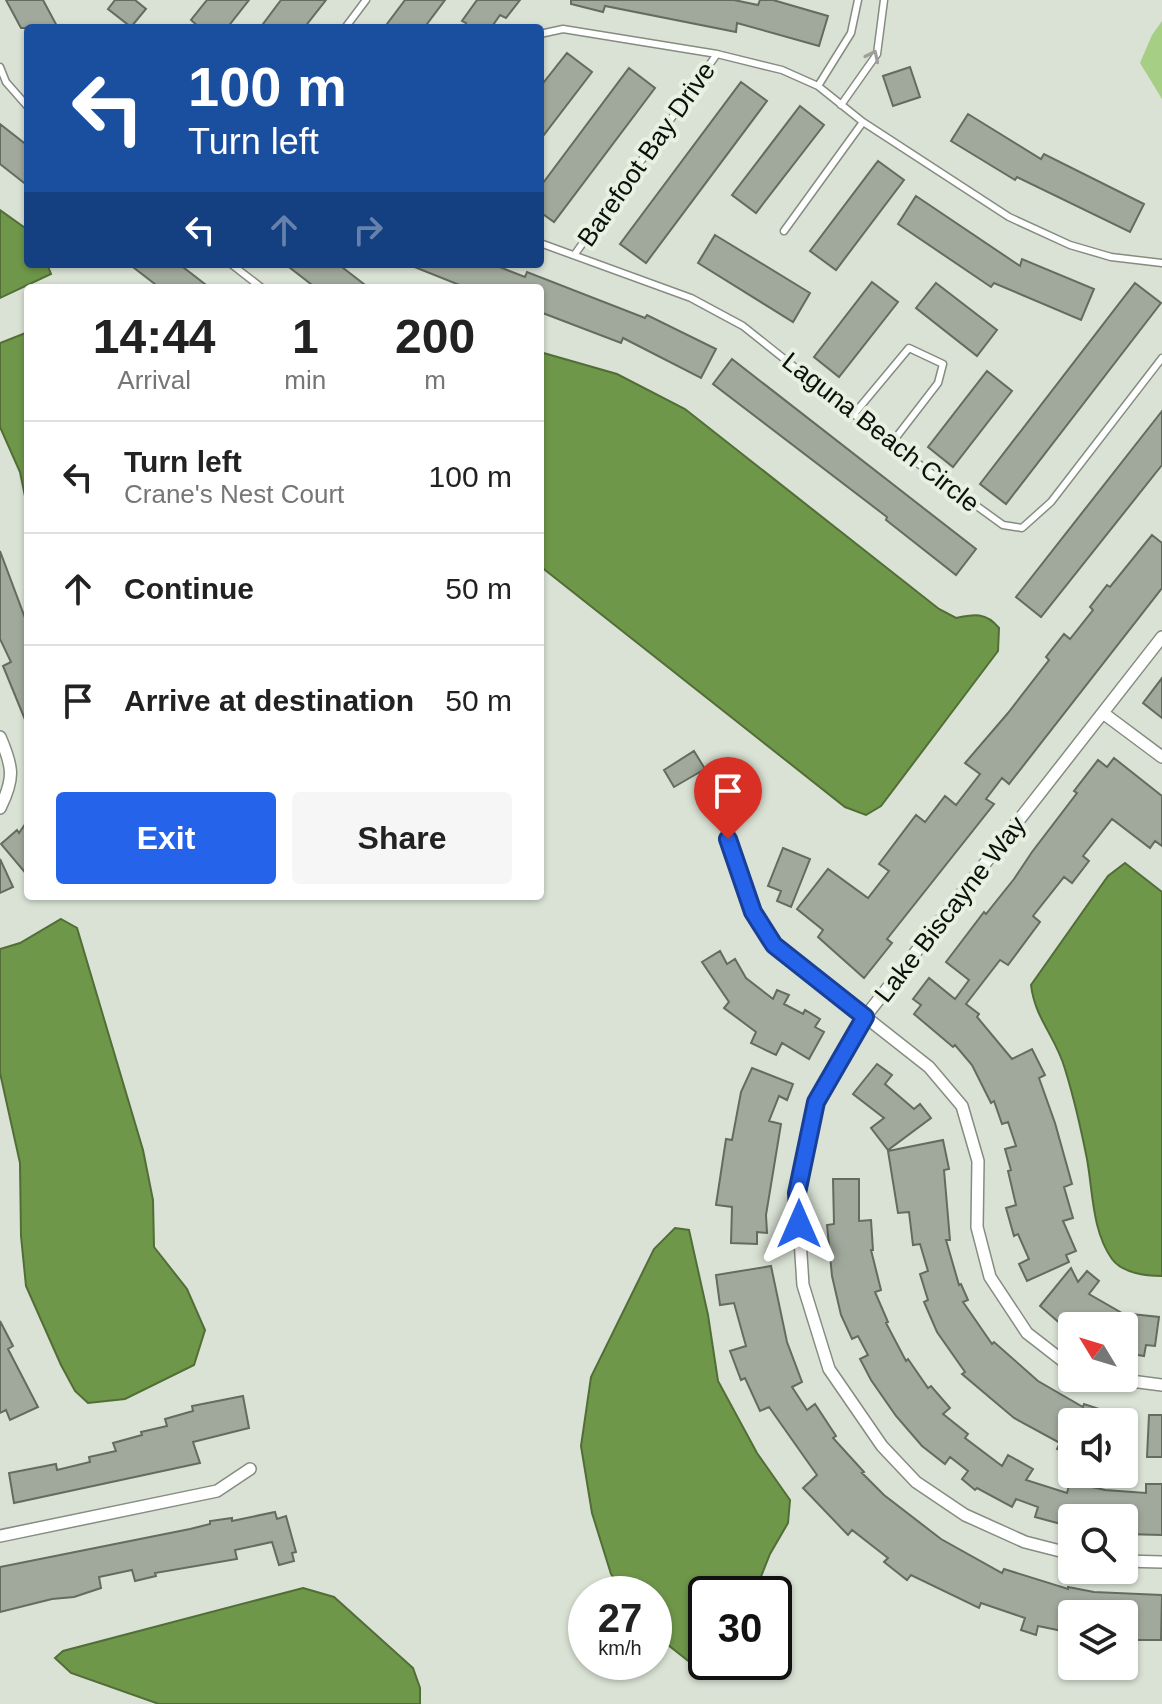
<!DOCTYPE html>
<style>
:root{--surface:#fff;--page:#f6f6f6;--text:#222;--muted:#767676;--line:#e0e0e0;--accent:#2563eb}
body{margin:0;font-family:Helvetica,sans-serif;background:var(--page);color:var(--text);height:100vh;display:flex;flex-direction:column;font-size:30px;white-space:nowrap}
*{box-sizing:border-box;margin:0}
p{font-size:26px;color:var(--muted)}
.icon{flex:none;width:44px;height:44px;fill:none;stroke:currentColor;stroke-width:2;stroke-linecap:round;stroke-linejoin:round}
.map{position:relative;flex:1;overflow:hidden}
.sheet{position:absolute;left:24px;top:284px;width:520px;height:616px;display:flex;flex-direction:column;background:var(--surface);border-radius:8px;box-shadow:0 2px 6px #0004}
.sheet>*{flex:none}
.hud{position:absolute;left:24px;top:24px;width:520px;height:244px;border-radius:8px;box-shadow:0 2px 6px #0004;background:#1a4fa0;color:#fff;overflow:hidden}
.needle{width:52px;rotate:308deg}
.fabs{position:absolute;left:1058px;top:1312px;display:grid;gap:16px}
.fabs a{display:grid;place-items:center;width:80px;height:80px;border-radius:8px;background:var(--surface);box-shadow:0 2px 6px #0004;font-size:40px}
.speed{position:absolute;left:568px;top:1576px;display:flex;gap:16px;font-size:40px;font-weight:700;text-align:center}
.speed>*{display:grid;place-content:center;width:104px;height:104px;border-radius:50%;background:var(--surface);box-shadow:0 2px 6px #0004;line-height:1}
.speed small{font-size:20px;font-weight:400}
.speed .limit{border:4px solid #111;border-radius:12px;background:#fff;color:#111}
.pin{position:absolute;display:grid;place-items:center;width:68px;height:68px;color:#fff;margin:-82px -34px;border-radius:50% 50% 50% 0;rotate:-45deg;box-shadow:0 0 8px #0007}
.pin .icon{rotate:45deg}
.me{position:absolute;width:88px;margin:-44px;rotate:0deg;stroke-linejoin:round;filter:drop-shadow(0 0 6px #0008)}
.turn{display:flex;align-items:center;gap:28px;height:168px;padding:0 32px;font-size:36px}
.turn .icon{width:104px;height:104px;stroke-width:2.5}
.turn b{display:block;font-size:56px;line-height:68px}
.lanes{display:flex;align-items:center;height:76px;padding:0 32px;background:#0003;justify-content:center;gap:40px;direction:ltr}
.lanes .off{opacity:.35}
.eta{display:flex;justify-content:space-evenly;align-items:center;height:136px;text-align:center}
.eta b{font-size:48px;font-weight:700;line-height:56px}
.button{display:flex;gap:16px;margin-top:auto;padding:16px 32px}
.button a{flex:1;height:92px;border-radius:8px;background:var(--accent);color:#fff;font-size:32px;font-weight:700;line-height:92px;text-align:center}
.button a+a{background:var(--page);color:var(--text)}
ul{padding:0;list-style:none}
li{display:flex;align-items:center;gap:24px;height:112px;padding:0 32px;border-top:2px solid var(--line)}
li div{flex:1}
li b{display:block;font-size:30px}
li em{font-style:normal}
.map>svg:first-child{display:block}
.green{fill:#a6ce85}
.water{fill:#6f974a;stroke:#516e37;stroke-width:2}
.building{fill:#a1a89c;stroke:#646b5f;stroke-width:2}
.lines{fill:none;stroke-linecap:round;stroke-linejoin:round}
.service-casing{stroke:#858c80;stroke-width:9}
.minor-casing{stroke:#858c80;stroke-width:14}
.service{stroke:#fff;stroke-width:6}
.minor{stroke:#fff;stroke-width:11}
.oneway{stroke:#9e9f9d}
.route-casing{stroke:#184099;stroke-width:20}
.route{stroke:#2563eb;stroke-width:14}
.labels{text-anchor:middle;dominant-baseline:central;stroke-width:8;stroke-linejoin:round;paint-order:stroke}
.street-label{font-size:26px;fill:#0c0f0a;stroke:#e8f0e2}
</style>
<div class="map">
<svg width="1162" height="1704" viewBox="0 0 1162 1704">
<rect width="100%" height="100%" fill="#dae2d5"/>
<path class="green" d="M1162 21V99L1140 63 1152 35Z"/>
<path class="water" d="M0 210 28 230V264H47L51 274 0 298Z
M28 332V511L20 472 0 427V343Z
M540 352 617 374 685 409 939 609 956 618C974 614 986 612 999 628L998 651 881 806 866 815 845 807 540 566Z
M1125 863 1162 892V1276C1146 1276 1122 1273 1112 1259 1092 1231 1093 1192 1087 1159 1081 1129 1074 1098 1065 1069 1056 1037 1035 1019 1031 985L1108 876Z
M61 919 77 928 143 1150 153 1200 154 1247 187 1289 205 1330 194 1365 125 1399 88 1403 75 1391 61 1365 26 1286 21 1236 20 1163 0 1073V949L20 943Z
M675 1228 689 1230 708 1315 718 1381 757 1453 790 1500 788 1523 770 1554 754 1594H706V1662H728L726 1667 701 1671 663 1641 654 1629V1594H626L611 1574 592 1513 581 1446 591 1377 654 1249Z
M303 1588 334 1597 413 1668 420 1688V1704H159L71 1673 55 1658 63 1651Z"/>
<path class="building" d="M6 0H43L58 28H21Z
M115 0H135L146 9 131 27 108 9Z
M207 0H249L227 28H200L191 20Z
M281 0H326L304 28H260Z
M405 0H445L424 28H384Z
M477 0H520L506 18 500 15 491 28H462L466 23 462 21Z
M571 0H734L758 5 760 0H773L828 16 819 46 737 23 736 32 605 6 603 12 571 4Z
M567 53 592 72 540 140V87Z
M910 67 920 97 893 106 883 76Z
M629 68 655 88 554 222 540 212V187Z
M741 82 767 101 646 263 620 244Z
M800 106 824 125 756 213 732 195Z
M968 114 1041 159 1044 154 1144 204 1130 232 1017 177 1015 180 951 141Z
M0 124 28 146V186L0 164Z
M878 161 904 180 836 270 810 251Z
M916 196 1020 266 1022 259 1094 289 1081 320 994 283 991 287 898 224Z
M715 235 810 293 793 322 698 263Z
M129 264H179L210 288H160Z
M285 264H338L369 288H316Z
M407 264H492L525 277 527 272 645 318 647 315 716 349 701 378 623 338 621 343 540 312V288H467Z
M872 282 898 302 839 377 814 357Z
M936 283 997 330 977 356 916 308Z
M1135 283 1161 303 1006 504 980 484Z
M732 359 976 549 956 575 886 520 887 517 713 384Z
M987 371 1012 391 953 467 928 447Z
M1162 411V465L1041 617 1016 597Z
M1152 535 1162 543V588L1009 784 1002 778 986 799 994 804 887 939 892 943 864 978 818 937 823 930 797 909 828 869 868 898 889 871 879 864 916 815 925 822 945 796 956 805 980 774 965 763 1008 713 1049 660 1046 657 1064 634 1070 639 1093 610 1090 607 1107 585 1110 587Z
M0 551 28 626 26 722 3 666 11 662 0 639Z
M1162 678V718L1143 703Z
M694 751 705 769 674 787 664 770Z
M1114 758 1162 796V846L1155 841 1150 848 1112 819 1083 856 1089 861 1072 883 1064 877 1033 916 1040 922 1008 965 1000 960 966 1004 979 1014 977 1017 1012 1059 1032 1049 1045 1075 1039 1078 1055 1123 1072 1184 1064 1187 1073 1218 1063 1221 1076 1251 1066 1255 1069 1262 1027 1281 1019 1264 1029 1259 1018 1234 1014 1236 1006 1208 1016 1205 1008 1171 1011 1170 1005 1149 1016 1146 1008 1122 1002 1124 994 1101 991 1103 972 1065 955 1045 953 1047 914 1014 921 1005 913 999 929 978 955 999 969 980 946 962 984 912 986 914 1014 879 1032 852 1077 793 1074 791 1098 760 1107 767Z
M28 820V876L1 844 17 830 19 833Z
M783 848 810 859 791 907 777 901 781 891 768 886Z
M0 859 13 887 0 893Z
M720 951 727 964 735 959 746 978 773 999 777 990 789 995 784 1004 803 1014 805 1010 820 1019 815 1027 824 1032 809 1059 782 1043 776 1055 751 1043 756 1032 724 1008 729 1002 702 962Z
M877 1064 892 1075 885 1084 914 1109 920 1104 931 1118 888 1150 871 1128 884 1118 853 1094Z
M752 1068 793 1084 787 1100 779 1096 769 1121 781 1124 766 1215 767 1233 757 1232V1244L731 1243 732 1207 716 1205 726 1139 732 1140 741 1092Z
M943 1140 949 1169 944 1170 950 1240H946L959 1285 961 1284 968 1300 963 1302 992 1344 994 1342 1038 1381 1083 1407 1084 1404 1102 1410 1134 1416 1133 1422H1072V1455L1057 1449 1060 1443 1014 1418 962 1374 965 1372 937 1332 924 1302 928 1300 920 1274 928 1271 920 1244 913 1245 909 1212 898 1213 888 1151Z
M833 1179H859V1221L871 1220 873 1250H871L881 1290 875 1292 888 1322 886 1323 906 1361 908 1359 928 1388 931 1386 950 1408 943 1414 968 1434 965 1438 1002 1466 1008 1455 1033 1469 1026 1480 1067 1493 1070 1482 1105 1490 1146 1493V1484H1162V1535L1124 1534V1518H1072V1527L1035 1517 1038 1507 1016 1499 1012 1507 977 1488 975 1490 962 1479 968 1471 950 1457 945 1464 922 1446 896 1416 871 1380 860 1359 868 1355 858 1336 852 1339 841 1315 832 1276 827 1225 834 1224Z
M771 1266 787 1342 802 1382 792 1387 807 1410 815 1404 836 1436 833 1438 864 1472 862 1473 884 1495 941 1539 1002 1573 1004 1569 1068 1589V1587L1094 1592 1162 1595 1161 1640H1124V1614H1072V1633L1038 1626 1036 1635 1021 1630 1025 1618 981 1603 979 1608 911 1575 907 1580 884 1562 888 1558 852 1530 848 1535 803 1488 817 1475 769 1407 760 1411 745 1378 741 1380 730 1351 746 1346 734 1303 720 1305 716 1275Z
M1071 1268 1078 1282 1087 1271 1099 1281 1089 1294 1122 1313 1159 1317 1155 1346 1146 1345 1144 1356 1126 1353 1130 1326H1063L1040 1306Z
M0 1321 13 1346 8 1349 38 1407 10 1420 6 1410 0 1413Z
M243 1396 249 1428 193 1442 200 1463 14 1503 9 1473 56 1464 57 1470 90 1462 89 1457 116 1451 113 1443 142 1435 141 1432 167 1426 165 1419 193 1411 192 1406Z
M1149 1415H1162V1457H1147Z
M275 1512 277 1519 286 1516 296 1552 292 1553 294 1561 279 1565 272 1542 235 1550 237 1559 155 1573 156 1576 135 1581 132 1570 99 1577 101 1588 74 1597 52 1599 0 1612V1567L190 1529 210 1524V1521L232 1518V1521Z"/>
<g class="lines">
<defs>
<path id="service" d="M345 28 366 0
M540 34 563 29 717 54 782 70 818 86 863 122 1009 217 1070 245 1111 257 1162 263
M0 67 6 82 28 107
M818 86 851 33 858 0
M841 105 877 54 884 0
M784 231 863 122
M540 243 691 298 743 326 891 444 1003 525 1022 528 1051 502 1162 358
M575 254 717 54
M231 264 262 288
M854 414 909 348 943 364 938 383 891 444
M728 839 753 912 774 945"/>
<path id="minor" d="M1103 713 1162 757
M0 737C13 767 15 778 0 808
M774 945 929 1067 962 1106 978 1161 977 1227 990 1277 1027 1333 1072 1368
M1108 1378 1162 1385
M0 1536 217 1491 250 1469
M1072 1554 1025 1542 965 1515 916 1482 882 1446 829 1369 803 1285 797 1193 816 1102 865 1017 1162 637
M1124 1561 1162 1562"/>
</defs>
<use href="#service" class="service-casing"/>
<use href="#minor" class="minor-casing"/>
<use href="#service" class="service"/>
<use href="#minor" class="minor"/>
</g>
<defs><path id="oneway-chevron" d="M-2-3.5L2.5 0L-2 3.5" fill="none" stroke-width="1.6" stroke-linecap="round" stroke-linejoin="round" transform="scale(2)"/></defs>
<use class="oneway" href="#oneway-chevron" transform="translate(873 56) rotate(-64)"/>
<g class="lines">
<defs>
<path id="route" d="M728 839 753 912 774 945 865 1017 816 1102 797 1193 799 1224"/>
</defs>
<use href="#route" class="route-casing"/>
<use href="#route" class="route"/>
</g>
<g class="labels">
<g class="street-label">
<text transform="translate(646 154) rotate(-55)">Barefoot Bay Drive</text>
<text transform="translate(881 432) rotate(38)">Laguna Beach Circle</text>
<text transform="translate(950 909) rotate(-52)">Lake Biscayne Way</text>
</g>
</g>
</svg>
<div class="fabs">
<a><svg class="needle" viewBox="-14 -14 28 28"><path d="M0-13l5 13h-10z" fill="#e53935"/><path d="M0 13l5-13h-10z" fill="#767676"/></svg></a>
<a><svg class="icon" aria-label="sound" viewBox="0 0 24 24"><path d="M4 9h4l5-4v14l-5-4H4zM17 9q2 3 0 6"/></svg></a>
<a><svg class="icon" aria-label="search" viewBox="0 0 24 24"><circle cx="10" cy="10" r="6"/><path d="M15 15l6 6"/></svg></a>
<a><svg class="icon" aria-label="layers" viewBox="0 0 24 24"><path d="M12 4l9 5-9 5-9-5zM3 14l9 5 9-5"/></svg></a>
</div>
<div class="speed"><div>27<small>km/h</small></div><div class="limit">30</div></div>
<div class="pin" style="left:728px;top:839px;background:#d93025"><svg class="icon" aria-label="arrive" viewBox="0 0 24 24"><path d="M6 21V4h12l-3 4 3 4H6"/></svg></div>
<svg class="me" style="left:799px;top:1224px" viewBox="-20 -20 40 40"><path d="M0-17L14 15 0 8-14 15z" fill="#2563eb" stroke="#fff" stroke-width="4"/></svg>
<div class="hud">
<div class="turn"><svg class="icon" aria-label="left" viewBox="0 0 24 24"><path d="M17 20v-9H6M10 6l-5 5 5 5"/></svg><div><b>100 m</b>Turn left</div></div>
<div class="lanes"><svg class="icon" aria-label="left" viewBox="0 0 24 24"><path d="M17 20v-9H6M10 6l-5 5 5 5"/></svg><svg class="icon off" aria-label="ahead" viewBox="0 0 24 24"><path d="M12 20V5M6 11l6-6 6 6"/></svg><svg class="icon off" aria-label="right" viewBox="0 0 24 24"><path d="M7 20v-9h11M14 6l5 5-5 5"/></svg></div>
</div>
<section class="sheet">
<div class="eta">
<div><b>14:44</b><p>Arrival</p></div>
<div><b>1</b><p>min</p></div>
<div><b>200</b><p>m</p></div>
</div>
<ul>
<li><svg class="icon" aria-label="left" viewBox="0 0 24 24"><path d="M17 20v-9H6M10 6l-5 5 5 5"/></svg><div><b>Turn left</b><p>Crane's Nest Court</p></div><em>100 m</em></li>
<li><svg class="icon" aria-label="ahead" viewBox="0 0 24 24"><path d="M12 20V5M6 11l6-6 6 6"/></svg><div><b>Continue</b></div><em>50 m</em></li>
<li><svg class="icon" aria-label="arrive" viewBox="0 0 24 24"><path d="M6 21V4h12l-3 4 3 4H6"/></svg><div><b>Arrive at destination</b></div><em>50 m</em></li>
</ul>
<div class="button"><a>Exit</a><a>Share</a></div>
</section>
</div>
